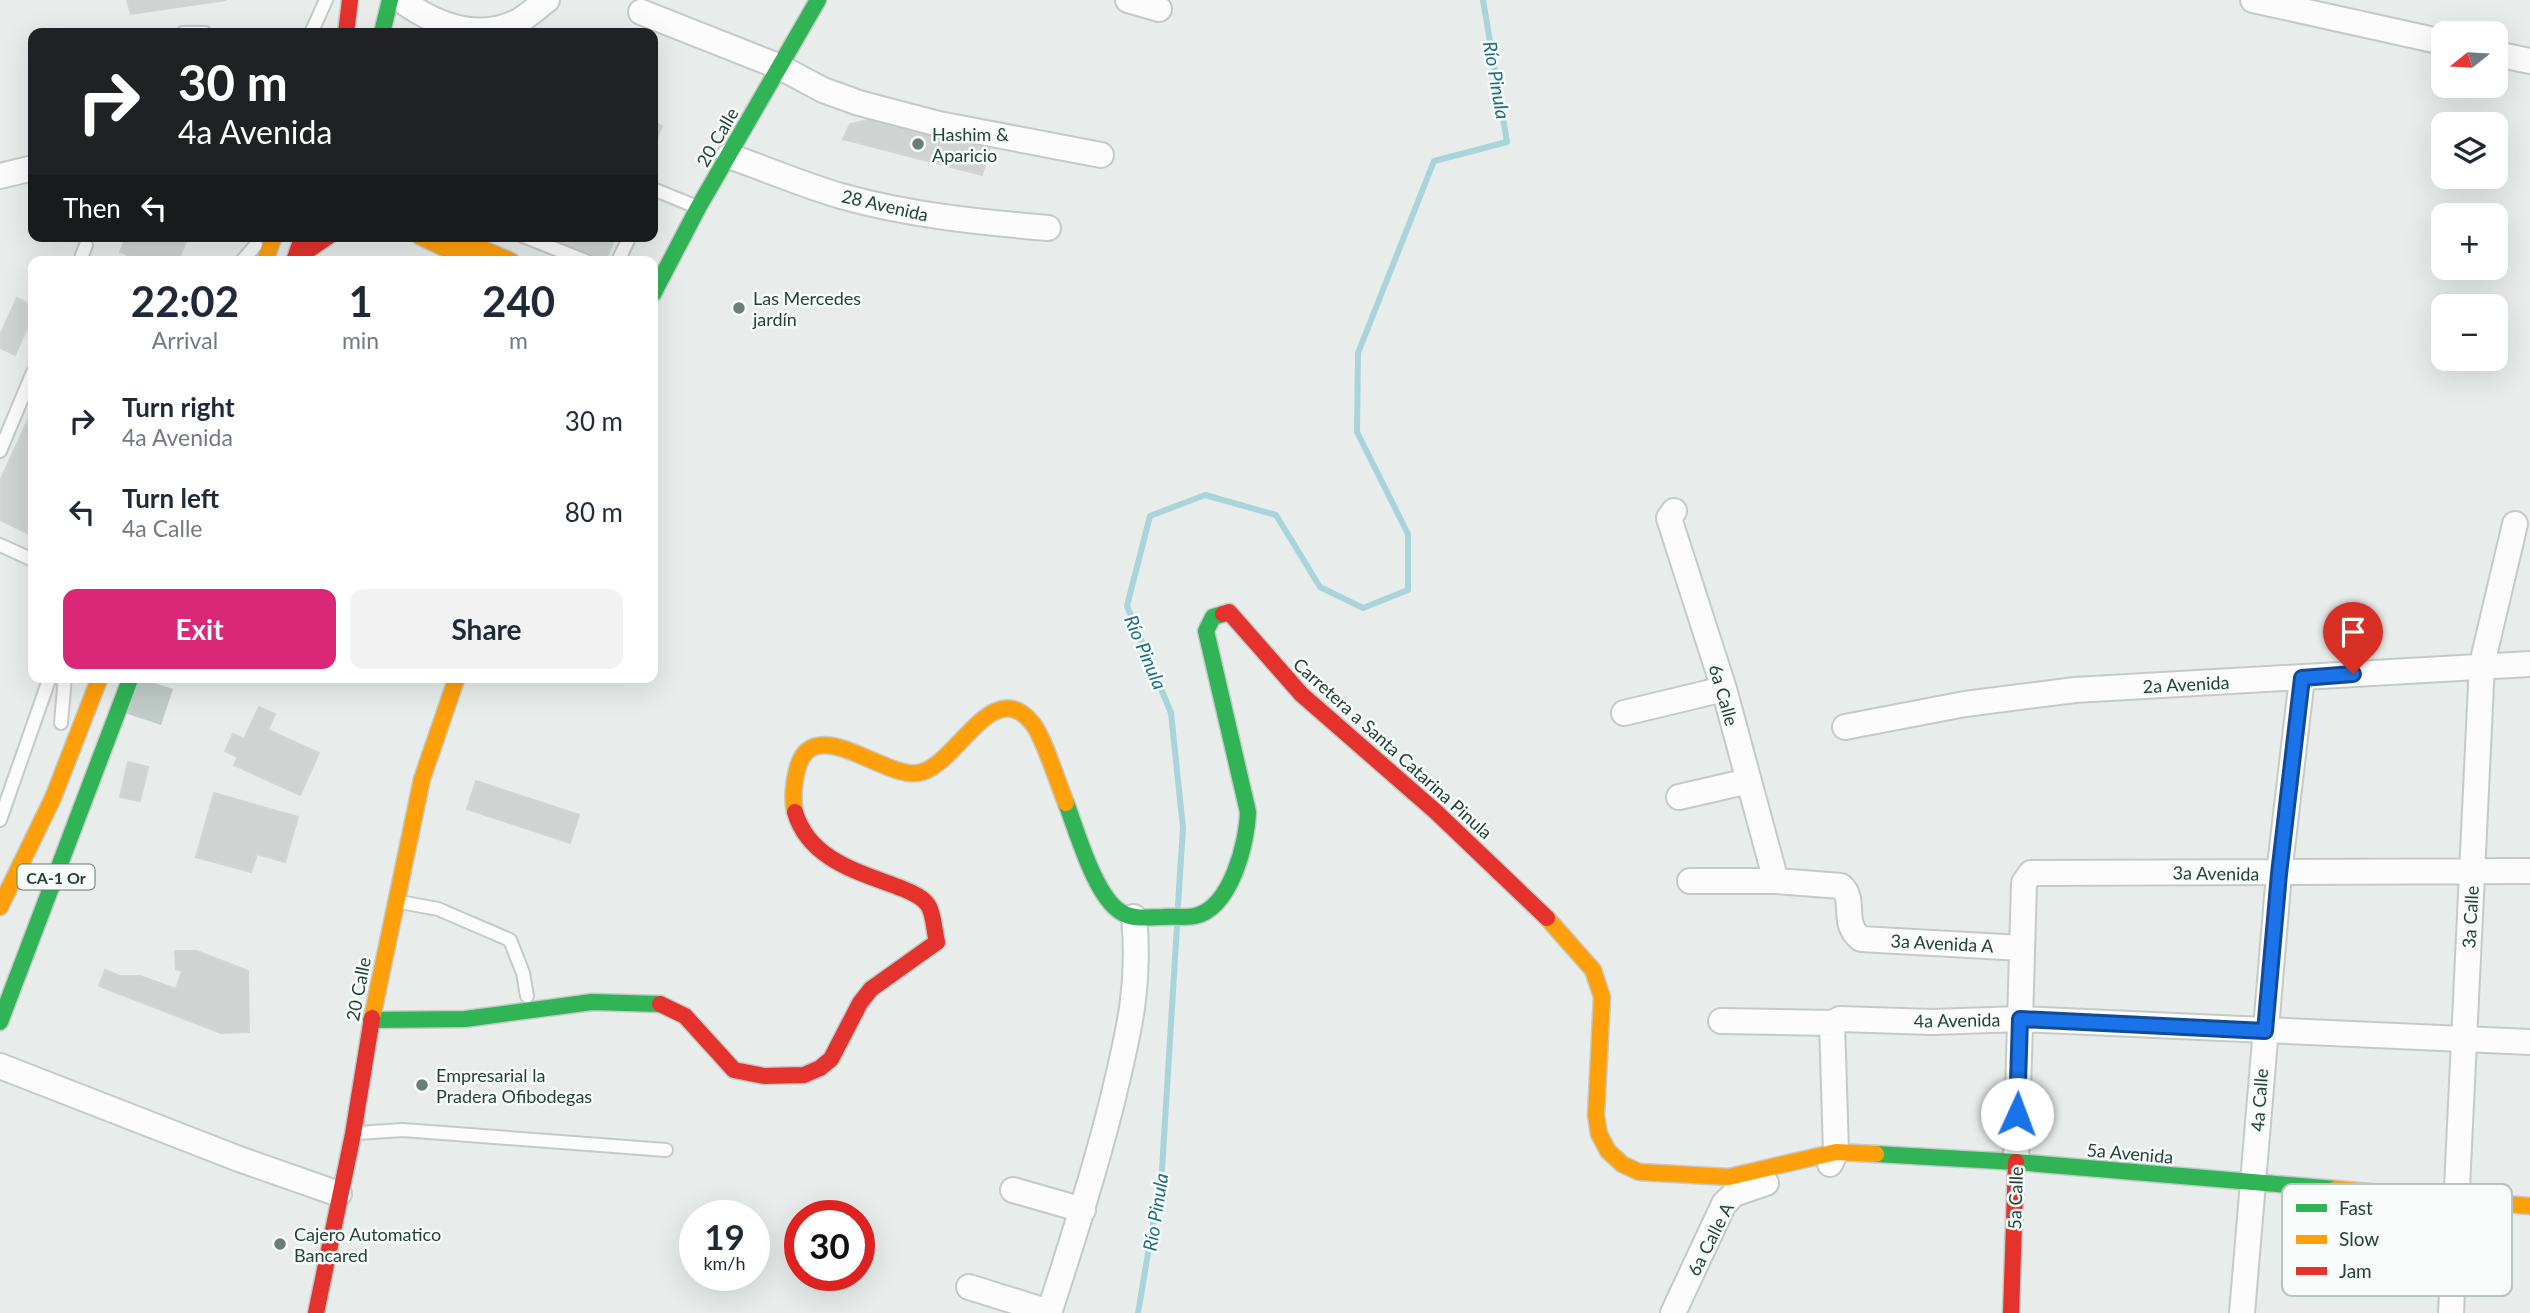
<!DOCTYPE html>
<meta charset="utf-8">
<style>
:root{--surface:#fff;--page:#f2f2f3;--text:#1f2937;--muted:#747a83;--accent:#db2777}
body{margin:0;font-family:Lato,sans-serif;background:var(--page);color:var(--text);height:100vh;display:flex;flex-direction:column;font-size:26px;white-space:nowrap}
*{box-sizing:border-box;margin:0}
p{font-size:23px;color:var(--muted)}
.icon{flex:none;width:38px;height:38px;fill:none;stroke:currentColor;stroke-width:2;stroke-linecap:round;stroke-linejoin:round}
.map{position:relative;flex:1;overflow:hidden}
.side{position:absolute;left:28px;top:256px;width:630px;height:427px;display:flex;flex-direction:column;background:var(--surface);border-radius:14px;box-shadow:0 7px 28px #0002}
.side>*{flex:none}
.hud{position:absolute;left:28px;top:28px;width:630px;height:214px;border-radius:14px;box-shadow:0 7px 28px #0002;background:#202124;color:#fff;overflow:hidden}
.needle{width:46px;rotate:252deg}
.tools{position:absolute;left:2431px;top:21px;display:grid;gap:14px}
.tools a{display:grid;place-items:center;width:77px;height:77px;border-radius:14px;background:var(--surface);box-shadow:0 7px 28px #0002;font-size:35px}
.speed{position:absolute;left:679px;top:1200px;display:flex;gap:14px;font-size:35px;font-weight:700;text-align:center}
.speed>*{display:grid;place-content:center;width:91px;height:91px;border-radius:50%;background:var(--surface);box-shadow:0 7px 28px #0002;line-height:1}
.speed small{font-size:18px;font-weight:400}
.speed .limit{border:10px solid #d22;background:#fff;color:#111}
.pin{position:absolute;display:grid;place-items:center;width:60px;height:60px;color:#fff;margin:-72px -30px;border-radius:50% 50% 50% 0;rotate:-45deg;box-shadow:0 0 7px #0007}
.pin .icon{rotate:45deg}
.me{position:absolute;width:77px;margin:-38px;rotate:2deg;stroke-linejoin:round;filter:drop-shadow(0 0 5px #0008)}
.turn{display:flex;align-items:center;gap:24px;height:147px;padding:0 35px;font-size:32px}
.turn .icon{width:91px;height:91px;stroke-width:2.5}
.turn b{display:block;font-size:49px;line-height:60px}
.then{display:flex;align-items:center;height:66px;padding:0 35px;background:#0003;gap:14px;font-size:26px}
.eta{display:flex;justify-content:space-evenly;align-items:center;height:119px;text-align:center}
.eta b{font-size:42px;font-weight:700;line-height:49px}
.cta{display:flex;gap:14px;margin-top:auto;padding:14px 35px}
.cta a{flex:1;height:80px;border-radius:14px;background:var(--accent);color:#fff;font-size:28px;font-weight:700;line-height:80px;text-align:center}
.cta a+a{background:var(--page);color:var(--text)}
ul{padding:0;list-style:none}
li{display:flex;align-items:center;gap:21px;height:91px;padding:0 35px}
li div{flex:1}
li b{display:block;font-size:26px}
li em{font-style:normal}
.map>svg:first-child{display:block}
.lines{fill:none;stroke-linecap:round;stroke-linejoin:round}
.stream{stroke:#a9d4db;stroke-width:6}
.building{fill:#cfd4d2;stroke:#d1d6d4;stroke-width:2}
.highway-tunnel{stroke:#c1cbc8;stroke-width:38;stroke-dasharray:38 19;stroke-linecap:butt}
.lane-casing{stroke:#c5cac8;stroke-width:16}
.street-casing{stroke:#c5cac8;stroke-width:28}
.fast-casing{stroke:#c3cbc8;stroke-width:19}
.slow-casing{stroke:#c3cbc8;stroke-width:19}
.jam-casing{stroke:#c3cbc8;stroke-width:19}
.lane{stroke:#fcfcfc;stroke-width:12}
.street{stroke:#fcfcfc;stroke-width:24}
.fast{stroke:#30b455;stroke-width:16}
.slow{stroke:#ff9f0a;stroke-width:16}
.jam{stroke:#e5322d;stroke-width:16}
.route-casing{stroke:#114b97;stroke-width:18}
.route{stroke:#1a73e8;stroke-width:12}
.poi-dot{fill:#697e78;stroke:#f7fbf9;stroke-width:2.5}
.labels{text-anchor:middle;dominant-baseline:central;stroke-width:5;stroke-linejoin:round;paint-order:stroke}
.shield{fill:#f7fbf9;stroke:#637a73;stroke-width:2}
.shield-label{font-size:16px;font-weight:bold;fill:#24423a}
.poi-label{font-size:18px;fill:#24423a;stroke:#f7fbf9;text-anchor:start}
.street-label{font-size:18px;fill:#24423a;stroke:#f7fbf9}
.water-label{font-size:19px;font-style:italic;fill:#1c6f80;stroke:#f7fbf9}
.key{fill:#f7fbf9;stroke:#b8c4c0;stroke-width:2}
.key-label{font-size:19px;fill:#24423a}
</style>
<div class="map">
<svg width="2530" height="1313" viewBox="0 0 2530 1313">
<rect width="100%" height="100%" fill="#e8edeb"/>
<g class="lines">
<path class="stream" d="M1178 905 1183 828 1171 713 1127 606 1150 516 1205 495 1276 515 1320 587 1363 608 1408 590V534L1357 432 1358 353 1434 161 1507 142 1483 0
M1138 1313 1162 1170 1177 926"/>
</g>
<path class="building" d="M127 0H226L131 14Z
M890 115 990 148 982 175 843 139 850 124Z
M653 122 662 126 653 148Z
M126 236H188L178 261H143L120 252Z
M542 236H616L605 261Z
M17 298 33 306V316L15 355 0 348V335Z
M33 409V536L0 520V481Z
M259 707 275 714 268 730 319 753 300 795 234 765 238 757 225 751 233 734 244 739Z
M128 762 148 767 140 801 120 797Z
M476 781 579 815 570 843 467 809Z
M214 793 298 817 285 862 257 854 251 872 196 857Z
M175 951H197L248 971 249 1032 221 1033 99 986 105 970 120 976H140L176 989 182 971 176 969Z"/>
<g class="lines">
<path class="highway-tunnel" d="M143 719 157 677"/>
<defs>
<path id="lane" d="M183 33H205
M311 33 326 0
M653 189 697 207
M523 236 586 261
M80 261 86 245
M242 261 256 245
M618 261 630 236
M0 451 33 372
M0 545 33 560
M61 723 65 677
M0 820 50 677
M400 902 438 909 510 940 523 973 527 996
M357 1133 403 1130 666 1150"/>
<path id="street" d="M401 0C434 24 475 41 515 23 526 18 537 7 547 0
M1128 0 1159 9
M2253 0 2443 42
M641 12 780 67 823 90 859 103 939 124 1101 155
M2496 54 2530 61
M729 156C766 169 803 185 841 196 908 215 978 222 1048 228
M0 176 33 168
M1674 511 1669 518 1724 689 1776 881
M1624 713 1724 689
M1845 727 1965 704 2075 690 2530 664
M1679 797 1749 781
M1690 881H1776L1841 886C1857 900 1840 923 1861 939L2022 948
M1721 1021 1832 1023 1840 1019 1932 1022 2020 1019 2530 1042
M0 1066 239 1159 339 1194
M2016 1162 2024 883 2031 873 2530 871
M1830 1164 1836 1152 1832 1023
M1013 1190 1083 1210
M969 1287 1049 1312
M1049 1313C1072 1243 1094 1174 1112 1102 1128 1035 1141 987 1134 917
M1673 1313 1724 1204 1734 1194 1766 1183
M2242 1313 2279 874 2302 678
M2451 1313 2482 664 2515 524"/>
<path id="fast" d="M382 33 390 0
M653 294 698 208 818 0
M1066 803C1077 831 1095 897 1121 912 1133 920 1149 917 1163 917 1173 916 1185 918 1195 916 1231 908 1247 843 1248 812L1206 631 1213 617 1223 614
M371 1020 465 1019 592 1002 660 1004
M0 1022 131 677
M1876 1154 2016 1162 2336 1189"/>
<path id="slow" d="M419 236 472 261
M453 236 511 261
M265 261 274 236
M795 812C792 800 794 782 797 770 812 710 884 779 918 773 957 767 992 672 1033 724 1044 738 1058 784 1066 803
M0 907 53 798 100 677
M1547 918 1593 970 1602 997 1596 1115 1599 1134 1608 1151 1622 1164 1639 1172 1729 1177 1836 1152 1876 1154
M372 1018 422 779 457 677
M2336 1189 2530 1206"/>
<path id="jam" d="M346 33 350 0
M294 260 329 236
M294 261 303 236
M1223 614 1229 612 1301 694 1435 811 1547 918
M660 1004 685 1016 734 1070 764 1076 804 1075 820 1068 831 1059 860 1003 871 989 937 942C934 931 934 914 928 905 922 896 910 892 901 888 859 872 809 860 795 812
M316 1313 353 1134 372 1018
M2011 1313 2016 1162"/>
</defs>
<use href="#lane" class="lane-casing"/>
<use href="#street" class="street-casing"/>
<use href="#fast" class="fast-casing"/>
<use href="#slow" class="slow-casing"/>
<use href="#jam" class="jam-casing"/>
<use href="#lane" class="lane"/>
<use href="#street" class="street"/>
<use href="#fast" class="fast"/>
<use href="#slow" class="slow"/>
<use href="#jam" class="jam"/>
</g>
<g class="lines">
<defs>
<path id="route" d="M2017 1114 2020 1019 2265 1031 2279 874 2302 678 2353 674"/>
</defs>
<use href="#route" class="route-casing"/>
<use href="#route" class="route"/>
</g>
<g class="poi-dot">
<circle cx="918" cy="144" r="7"/>
<circle cx="739" cy="308" r="7"/>
<circle cx="422" cy="1085" r="7"/>
<circle cx="280" cy="1244" r="7"/>
</g>
<g class="labels">
<rect class="shield" x="17.5" y="864.5" width="77" height="25" rx="5"/>
<g class="shield-label">
<text x="56" y="877">CA-1 Or</text>
</g>
<g class="poi-label">
<text x="932" y="134">Hashim &amp;<tspan x="932" dy="21">Aparicio</tspan></text>
<text x="753" y="298">Las Mercedes<tspan x="753" dy="21">jardín</tspan></text>
<text x="436" y="1075">Empresarial la<tspan x="436" dy="21">Pradera Ofibodegas</tspan></text>
<text x="294" y="1234">Cajero Automatico<tspan x="294" dy="21">Bancared</tspan></text>
</g>
<g class="street-label">
<text transform="translate(717 137) rotate(-60)">20 Calle</text>
<text transform="translate(885 205) rotate(13)">28 Avenida</text>
<text transform="translate(2186 684) rotate(-3)">2a Avenida</text>
<text transform="translate(1724 695) rotate(74)">6a Calle</text>
<text transform="translate(1393 748) rotate(42)">Carretera a Santa Catarina Pinula</text>
<text transform="translate(2216 873) rotate(1)">3a Avenida</text>
<text transform="translate(2470 917) rotate(-87)">3a Calle</text>
<text transform="translate(1942 943) rotate(3)">3a Avenida A</text>
<text transform="translate(358 989) rotate(-79)">20 Calle</text>
<text transform="translate(1957 1020) rotate(-1)">4a Avenida</text>
<text transform="translate(2259 1100) rotate(-86)">4a Calle</text>
<text transform="translate(2130 1153) rotate(5)">5a Avenida</text>
<text transform="translate(2015 1198) rotate(-88)">5a Calle</text>
<text transform="translate(1710 1239) rotate(-63)">6a Calle A</text>
</g>
<g class="water-label">
<text transform="translate(1497 80) rotate(80)">Río Pinula</text>
<text transform="translate(1146 652) rotate(67)">Río Pinula</text>
<text transform="translate(1155 1212) rotate(-81)">Río Pinula</text>
</g>
</g>
<rect x="2282" y="1184" width="230" height="112" rx="10" class="key"/>
<rect x="2296" y="1204" width="31" height="8" fill="#30b455"/>
<rect x="2296" y="1235" width="31" height="9" fill="#ff9f0a"/>
<rect x="2296" y="1267" width="31" height="8" fill="#e5322d"/>
<g class="key-label">
<text x="2339" y="1215">Fast</text>
<text x="2339" y="1246">Slow</text>
<text x="2339" y="1278">Jam</text>
</g>
</svg>
<div class="tools">
<a><svg class="needle" viewBox="-14 -14 28 28"><path d="M0-13l5 13h-10z" fill="#e53935"/><path d="M0 13l5-13h-10z" fill="#747a83"/></svg></a>
<a><svg class="icon" aria-label="layers" viewBox="0 0 24 24"><path d="M12 4l9 5-9 5-9-5zM3 14l9 5 9-5"/></svg></a>
<a>+</a>
<a>−</a>
</div>
<div class="speed"><div>19<small>km/h</small></div><div class="limit">30</div></div>
<div class="pin" style="left:2353px;top:674px;background:#d93025"><svg class="icon" aria-label="arrive" viewBox="0 0 24 24"><path d="M6 21V4h12l-3 4 3 4H6"/></svg></div>
<svg class="me" style="left:2017px;top:1114px" viewBox="-20 -20 40 40"><circle r="19" fill="#fff"/><path d="M0-13L10 11 0 6-10 11z" fill="#1a73e8"/></svg>
<div class="hud">
<div class="turn"><svg class="icon" aria-label="right" viewBox="0 0 24 24"><path d="M7 20v-9h11M14 6l5 5-5 5"/></svg><div><b>30 m</b>4a Avenida</div></div>
<div class="then">Then<svg class="icon" aria-label="left" viewBox="0 0 24 24"><path d="M17 20v-9H6M10 6l-5 5 5 5"/></svg></div>
</div>
<section class="side">
<div class="eta">
<div><b>22:02</b><p>Arrival</p></div>
<div><b>1</b><p>min</p></div>
<div><b>240</b><p>m</p></div>
</div>
<ul>
<li><svg class="icon" aria-label="right" viewBox="0 0 24 24"><path d="M7 20v-9h11M14 6l5 5-5 5"/></svg><div><b>Turn right</b><p>4a Avenida</p></div><em>30 m</em></li>
<li><svg class="icon" aria-label="left" viewBox="0 0 24 24"><path d="M17 20v-9H6M10 6l-5 5 5 5"/></svg><div><b>Turn left</b><p>4a Calle</p></div><em>80 m</em></li>
</ul>
<div class="cta"><a>Exit</a><a>Share</a></div>
</section>
</div>
